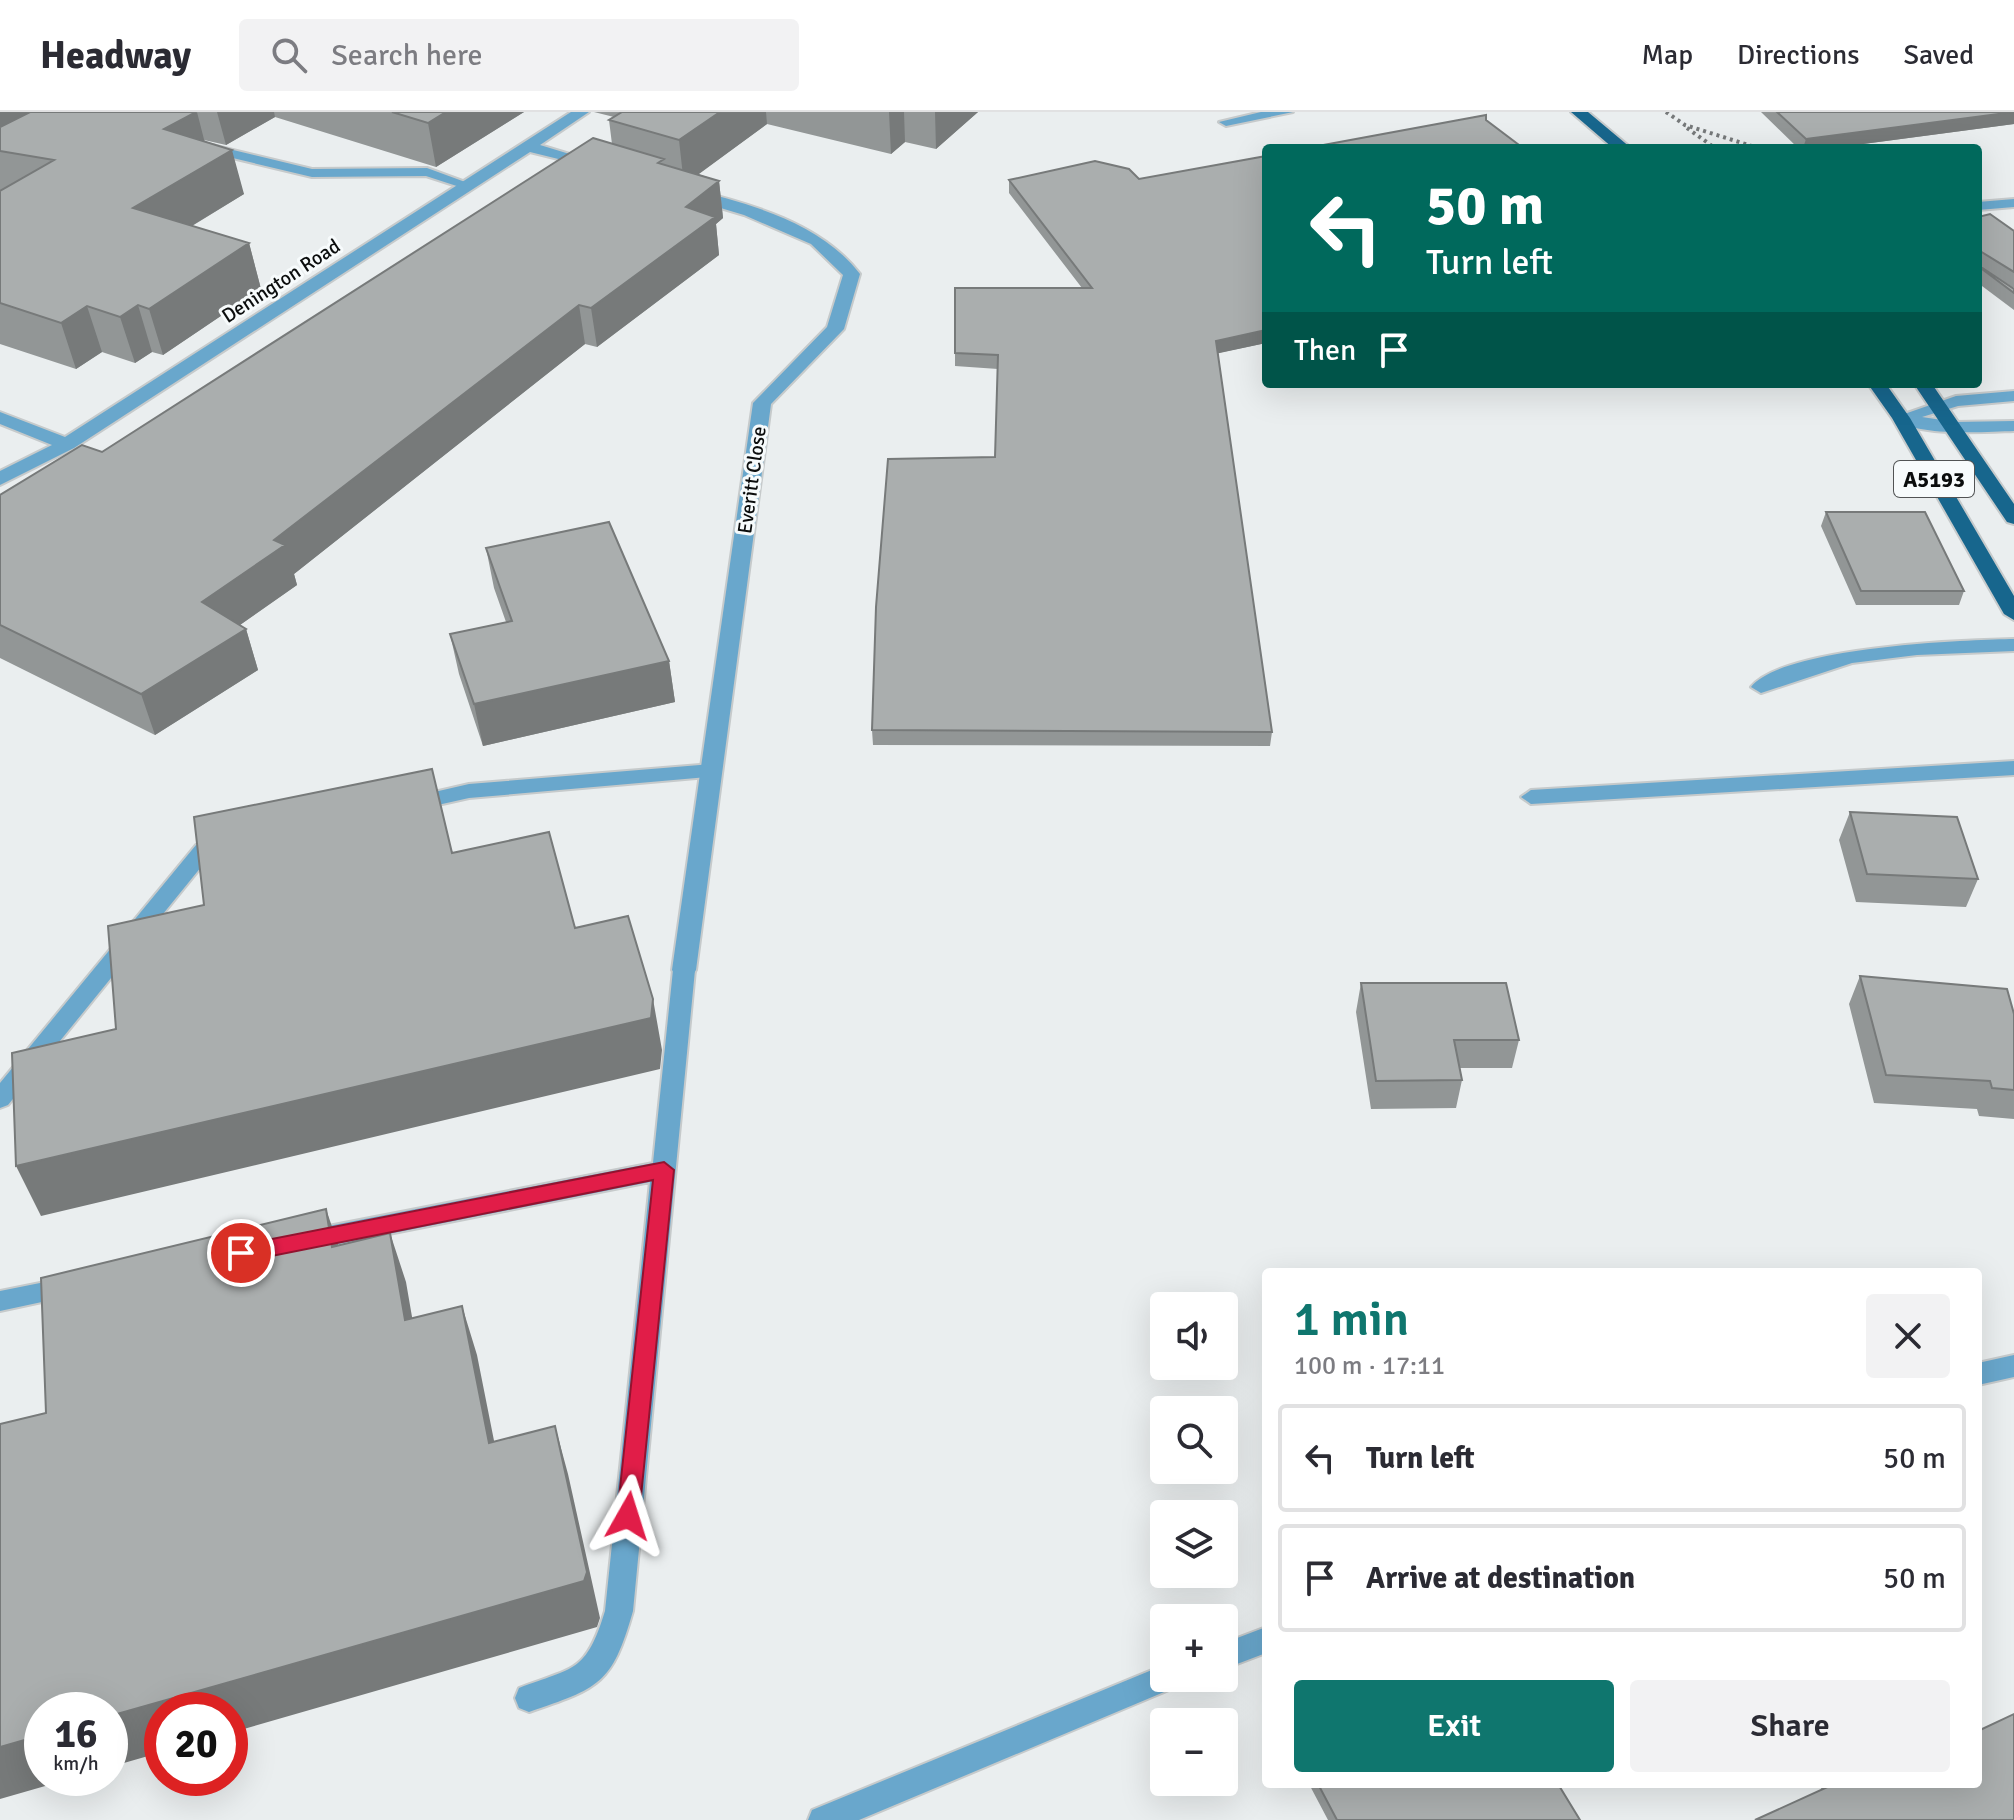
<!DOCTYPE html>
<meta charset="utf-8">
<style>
:root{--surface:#fff;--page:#f2f2f3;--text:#2b2b33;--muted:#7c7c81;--line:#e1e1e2;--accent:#0f766e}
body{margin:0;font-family:Signika,sans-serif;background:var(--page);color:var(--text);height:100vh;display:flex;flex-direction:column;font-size:30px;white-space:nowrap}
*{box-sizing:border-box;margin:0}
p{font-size:26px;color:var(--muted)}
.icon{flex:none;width:44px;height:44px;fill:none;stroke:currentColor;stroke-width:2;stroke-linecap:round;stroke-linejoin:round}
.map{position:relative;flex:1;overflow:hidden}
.side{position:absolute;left:1262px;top:1156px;width:720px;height:520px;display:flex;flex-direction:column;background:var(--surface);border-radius:8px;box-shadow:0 8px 32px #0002}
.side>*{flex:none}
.banner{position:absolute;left:1262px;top:32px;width:720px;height:244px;border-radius:8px;box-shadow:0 8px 32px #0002;background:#00695c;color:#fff;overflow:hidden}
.tools{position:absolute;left:1150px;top:1180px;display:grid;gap:16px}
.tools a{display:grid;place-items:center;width:88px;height:88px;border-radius:8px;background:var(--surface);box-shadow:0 8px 32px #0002;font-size:40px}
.speed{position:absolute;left:24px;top:1580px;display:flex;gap:16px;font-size:40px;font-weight:700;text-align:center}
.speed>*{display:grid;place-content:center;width:104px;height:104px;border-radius:50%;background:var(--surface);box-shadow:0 8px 32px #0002;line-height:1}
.speed small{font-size:20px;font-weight:400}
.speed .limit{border:12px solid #d22;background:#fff;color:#111}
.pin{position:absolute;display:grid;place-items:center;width:68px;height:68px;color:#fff;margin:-34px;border:4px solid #fff;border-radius:50%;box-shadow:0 2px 8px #0007}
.me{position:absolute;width:88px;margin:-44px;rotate:6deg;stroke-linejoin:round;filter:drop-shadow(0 0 6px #0008)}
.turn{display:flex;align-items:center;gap:28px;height:168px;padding:0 32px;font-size:36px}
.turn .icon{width:104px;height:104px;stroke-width:2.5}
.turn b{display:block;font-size:56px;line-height:68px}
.then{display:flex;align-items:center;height:76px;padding:0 32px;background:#0003;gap:16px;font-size:30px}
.round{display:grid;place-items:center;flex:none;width:84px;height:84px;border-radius:8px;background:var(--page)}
.headline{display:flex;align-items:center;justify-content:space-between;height:136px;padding:0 32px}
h1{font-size:48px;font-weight:600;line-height:60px;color:var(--accent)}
.button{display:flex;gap:16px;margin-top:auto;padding:16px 32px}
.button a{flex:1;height:92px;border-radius:8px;background:var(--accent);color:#fff;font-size:32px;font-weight:600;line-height:92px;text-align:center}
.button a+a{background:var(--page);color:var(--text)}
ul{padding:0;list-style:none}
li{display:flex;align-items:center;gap:24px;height:108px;margin:0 16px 12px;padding:0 16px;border:4px solid var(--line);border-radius:8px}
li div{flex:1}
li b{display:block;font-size:30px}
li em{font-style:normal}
header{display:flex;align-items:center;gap:48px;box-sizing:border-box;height:112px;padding:0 40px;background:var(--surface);border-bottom:2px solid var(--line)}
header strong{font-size:38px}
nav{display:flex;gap:44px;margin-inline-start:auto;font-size:28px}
.search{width:560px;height:72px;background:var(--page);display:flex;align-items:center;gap:20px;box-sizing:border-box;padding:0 28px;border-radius:8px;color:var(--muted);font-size:30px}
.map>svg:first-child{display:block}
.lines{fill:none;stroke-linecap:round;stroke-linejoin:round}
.lane-casing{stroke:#c6cacb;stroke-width:4}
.street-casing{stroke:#c6cacb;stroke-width:4}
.primary-casing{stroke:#c6cacb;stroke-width:4}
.path{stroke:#76797a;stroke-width:4;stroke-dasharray:3 4;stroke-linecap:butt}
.lane{fill:#69a7cc;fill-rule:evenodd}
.street{fill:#69a7cc;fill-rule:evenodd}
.primary{fill:#17668d;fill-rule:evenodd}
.wall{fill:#929696}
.shaded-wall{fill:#777a7a}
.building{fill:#aaaeae;stroke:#777a7a;stroke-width:2}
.route{fill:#e11d48;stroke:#92132f;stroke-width:2}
.labels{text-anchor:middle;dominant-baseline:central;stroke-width:6;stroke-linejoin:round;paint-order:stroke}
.far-street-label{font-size:20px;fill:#0b0d0d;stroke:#f7fbfc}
.shield{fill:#f7fbfc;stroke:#525455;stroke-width:2}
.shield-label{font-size:22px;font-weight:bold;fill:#0b0d0d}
</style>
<header>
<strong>Headway</strong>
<div class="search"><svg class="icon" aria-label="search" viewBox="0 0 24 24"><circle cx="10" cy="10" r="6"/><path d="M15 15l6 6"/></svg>Search here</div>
<nav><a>Map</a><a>Directions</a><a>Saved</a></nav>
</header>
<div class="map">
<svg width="2014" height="1708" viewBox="0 0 2014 1708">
<rect width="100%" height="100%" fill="#eaeeef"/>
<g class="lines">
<defs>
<path id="lane" d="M1261 0H1293L1226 14 1219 10Z
M204 31 312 57 427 56 476 74 469 78 426 64 312 65 199 38V32Z
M2014 87V95L1978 98V90Z
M2014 279V289L1958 294 1922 305 1955 310 2014 309V319C1985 320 1914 325 1893 306L1956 284Z
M2014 527V539L1917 543 1852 551 1761 581 1751 575C1783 535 1962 528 2014 527Z
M2014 649V663L1531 692 1521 685 1531 678Z
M712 652 719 654 722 659 719 664 469 686 411 699 401 692 404 687 469 672Z
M225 726 232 728 235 733 232 738 210 744 8 993 0 996V971L196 733Z
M684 850 695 858 633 1499C612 1573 599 1576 529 1600L519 1596 515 1586 519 1576C574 1555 586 1561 605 1499L650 1070 308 1138 299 1135 296 1128 299 1121 308 1118 653 1051 673 858Z
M70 1165 79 1168 83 1175 79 1182 0 1199V1179Z
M2014 1243V1265L1978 1273V1251Z
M1266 1515V1541L1224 1557V1531Z
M1164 1553V1566H1180L1176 1575 859 1708H808L812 1698Z"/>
<path id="street" d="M571 0H589L540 33 599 51V57L530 40 74 336 0 373V359L52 333 0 312V300L65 325Z
M690 77C751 92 821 111 860 162L844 217 771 292 696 858 692 864H676L672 858 753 291 827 215 843 163 811 132 744 103 684 85V79Z"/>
<path id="primary" d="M1571 0H1588L1631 36H1613Z
M1868 272H1886L1910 306 2014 484V508L2004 502 1892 306Z
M1914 272H1932L2014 392V412L2007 410Z"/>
</defs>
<use href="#lane" class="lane-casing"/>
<use href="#street" class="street-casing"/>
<use href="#primary" class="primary-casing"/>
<path class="path" d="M1666 0 1685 13 1758 36
M1687 16 1715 36"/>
<use href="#lane" class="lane"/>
<use href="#street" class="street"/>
<use href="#primary" class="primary"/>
</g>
<path class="wall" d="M0 0H524L436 55 275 5 226 33 204 28 244 82 192 114 249 131 261 177 163 243 152 240 135 251 102 240 76 257 0 232Z
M594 0H978L936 37 905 30 891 42 767 12 698 62 719 69 723 106 716 112 719 143 597 235 585 232 294 462 297 473 240 513 246 517 258 558 155 623 0 546V383L102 340 612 32 609 8 614 5Z
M1761 0H2014V12L1833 36H1798Z
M1009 68 1266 231 1218 241 1272 620 1270 634 873 633 872 618 995 345 998 257 955 254V176H1082L1009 81Z
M1978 105 2014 119V176L1982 156 2014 177V198L1978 171Z
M1826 400 1964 479 1959 493H1856L1821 414Z
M486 436 669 549 675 590 483 634 459 562 450 522 506 510 494 476Z
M1850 700 1978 767 1966 795 1856 790 1839 728Z
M1860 864 2014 902V1007L1979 1004 1977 997 1874 991 1849 892Z
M1361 871 1519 928 1512 956H1460L1462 968 1456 996 1371 997 1356 900Z
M1309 1672H1558L1580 1708H1328Z
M1818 1672H1978L2014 1708 1822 1678Z"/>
<path class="shaded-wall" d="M0 0H130L0 39Z
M197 0 208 43 164 17Z
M217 0H274L275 5 226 33Z
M446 0H524L436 55 428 11Z
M720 0H766L767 12 684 73 679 28Z
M889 0H904L905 30 891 42Z
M935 0H978L936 37Z
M2014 0V12L1833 36H1803L1806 27Z
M232 38 244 82 147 141 133 96Z
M719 69 723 106 716 112 719 143 597 235 591 196 686 95Z
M249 131 261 177 163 243 149 197Z
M138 193 152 240 135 251 120 205Z
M579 193 585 232 294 462 297 473 214 531 202 490 274 428Z
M87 194 102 240 76 257 61 211Z
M1266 218V231L1215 242 1216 229Z
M246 517 258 558 155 623 141 582Z
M669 549 675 590 483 634 474 592Z
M653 887 662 938 660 957 41 1104 16 1054Z
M326 1097 343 1147 332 1135Z
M390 1121 406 1170 421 1257 405 1208Z
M462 1194 477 1243 504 1379 489 1331Z
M555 1314 568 1362 600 1506 597 1515 230 1621V1598H162V1640L110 1655V1604Z
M42 1623V1666H73L0 1687V1635Z"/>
<path class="building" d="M30 0H196L164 17 232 38 133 96 249 131 149 197 138 193 120 205 87 194 61 211 0 191V79L54 48 0 39V15Z
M392 0H446L428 11Z
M622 0H720L679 28 609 8Z
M1777 0H2014L1806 27Z
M1486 3V8L1523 36H1307Z
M593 26 664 47 658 51 719 69 686 95 715 105 591 196 579 193 274 428 285 433 202 490 246 517 141 582 0 513V383L82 333 102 340Z
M1266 44V218L1216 229 1272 620 872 618 876 495 888 347 995 345 998 243 955 241V176H1092L1009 68 1095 49 1129 57 1139 67Z
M1990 102 2014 119V160L1980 139 1981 155 2014 177V181L1978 154V105Z
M1826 400H1925L1964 479H1861Z
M609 410 669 549 474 592 450 522 512 509 486 436Z
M432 657 452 741 549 720 575 816 628 804 653 887 651 906 16 1054 12 941 116 917 108 814 204 793 194 705Z
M1850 700 1957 705 1978 767 1867 762Z
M1860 864 2007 877 2014 902V978L1992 976 1990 969 1886 963Z
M1361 871H1506L1519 928H1454L1462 968 1376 969Z
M326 1097 332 1135 390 1121 405 1208 462 1194 489 1331 555 1314 587 1460 584 1469 110 1604V1598H42V1623L0 1635V1312L46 1301 41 1166Z
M2014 1602V1708H1755L1834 1672H1978V1619Z
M1318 1672H1558L1580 1708H1337Z"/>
<path class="route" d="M664 1050 674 1058 639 1404 636 1411 628 1414 620 1411 617 1404 653 1068 241 1150 231 1141 241 1133Z"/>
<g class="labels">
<g class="far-street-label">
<text transform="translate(281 169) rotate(-33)">Denington Road</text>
<text transform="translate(752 368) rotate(-82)">Everitt Close</text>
</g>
<rect class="shield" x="1894" y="349" width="80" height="36" rx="6"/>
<g class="shield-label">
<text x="1934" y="367">A5193</text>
</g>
</g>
</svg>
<div class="tools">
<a><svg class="icon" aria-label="sound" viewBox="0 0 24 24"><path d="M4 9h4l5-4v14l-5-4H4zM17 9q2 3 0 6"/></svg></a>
<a><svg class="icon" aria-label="search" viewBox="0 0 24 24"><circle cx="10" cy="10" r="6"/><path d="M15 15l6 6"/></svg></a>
<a><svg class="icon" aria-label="layers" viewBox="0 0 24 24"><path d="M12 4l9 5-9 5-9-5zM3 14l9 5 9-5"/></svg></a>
<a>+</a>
<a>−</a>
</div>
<div class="speed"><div>16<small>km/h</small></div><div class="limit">20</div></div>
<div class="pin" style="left:241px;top:1141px;background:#d93025"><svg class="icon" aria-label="arrive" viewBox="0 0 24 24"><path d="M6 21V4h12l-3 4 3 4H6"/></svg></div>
<svg class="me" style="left:628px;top:1404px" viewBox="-20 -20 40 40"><path d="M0-17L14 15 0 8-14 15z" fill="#e11d48" stroke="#fff" stroke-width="4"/></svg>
<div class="banner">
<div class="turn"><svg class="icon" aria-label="left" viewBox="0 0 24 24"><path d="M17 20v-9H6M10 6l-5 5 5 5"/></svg><div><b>50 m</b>Turn left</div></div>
<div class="then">Then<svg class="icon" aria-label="arrive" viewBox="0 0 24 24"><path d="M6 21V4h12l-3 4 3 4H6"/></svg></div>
</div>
<section class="side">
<div class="headline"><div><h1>1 min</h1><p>100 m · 17:11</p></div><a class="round"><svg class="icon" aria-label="close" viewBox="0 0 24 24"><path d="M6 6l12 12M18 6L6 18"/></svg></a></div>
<ul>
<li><svg class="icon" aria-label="left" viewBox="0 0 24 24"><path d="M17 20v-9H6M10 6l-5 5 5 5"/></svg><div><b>Turn left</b></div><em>50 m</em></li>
<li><svg class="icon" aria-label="arrive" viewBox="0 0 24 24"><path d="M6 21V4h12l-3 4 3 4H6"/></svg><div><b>Arrive at destination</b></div><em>50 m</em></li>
</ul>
<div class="button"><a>Exit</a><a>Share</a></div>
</section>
</div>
